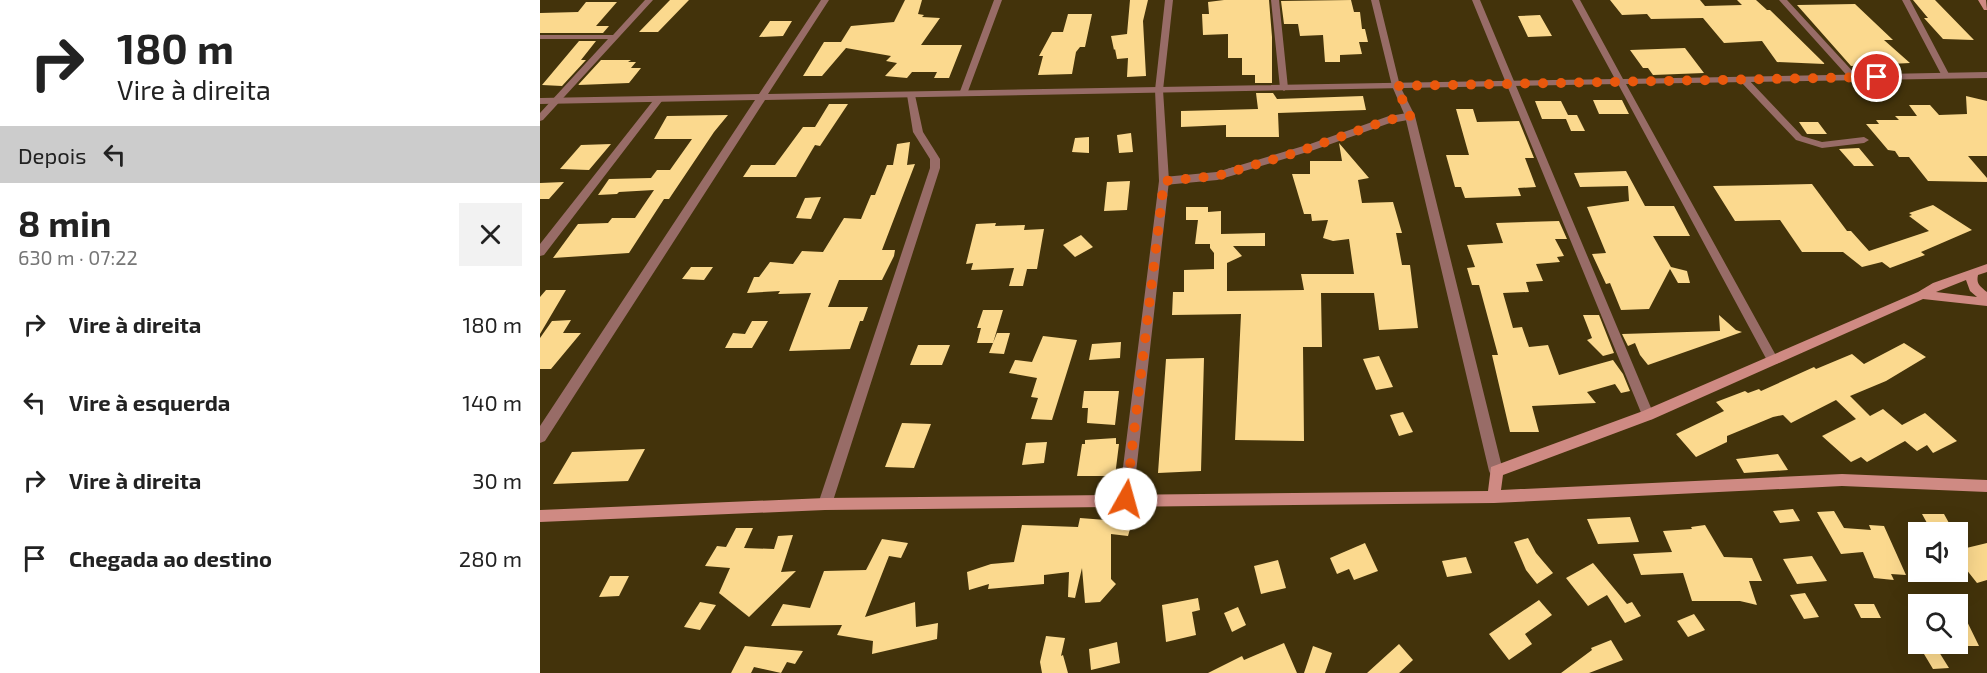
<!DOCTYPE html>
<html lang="pt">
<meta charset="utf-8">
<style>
:root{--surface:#fff;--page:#f2f2f2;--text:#222;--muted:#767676}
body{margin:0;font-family:"Exo 2",sans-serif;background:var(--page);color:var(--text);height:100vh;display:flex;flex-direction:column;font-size:22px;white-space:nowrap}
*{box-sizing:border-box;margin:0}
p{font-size:20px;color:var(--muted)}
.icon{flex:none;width:33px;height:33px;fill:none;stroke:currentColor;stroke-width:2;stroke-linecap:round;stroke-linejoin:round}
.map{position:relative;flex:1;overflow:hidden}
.sheet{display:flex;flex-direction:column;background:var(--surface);width:540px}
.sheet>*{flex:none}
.top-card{background:#fff;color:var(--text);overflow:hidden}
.buttons{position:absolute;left:1368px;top:522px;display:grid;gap:12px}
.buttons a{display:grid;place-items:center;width:60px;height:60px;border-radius:0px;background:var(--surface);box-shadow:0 6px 24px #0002;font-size:30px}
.pin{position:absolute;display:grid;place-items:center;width:51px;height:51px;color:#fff;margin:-26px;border:3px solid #fff;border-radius:50%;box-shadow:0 2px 6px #0007}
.me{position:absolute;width:66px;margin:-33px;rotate:7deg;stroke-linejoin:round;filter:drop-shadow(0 0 4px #0008)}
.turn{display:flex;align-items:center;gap:21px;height:126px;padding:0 18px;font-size:27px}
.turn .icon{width:78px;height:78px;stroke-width:2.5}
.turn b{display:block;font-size:42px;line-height:51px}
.then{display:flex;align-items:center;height:57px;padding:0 18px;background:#0003;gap:12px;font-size:22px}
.round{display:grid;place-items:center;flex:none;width:63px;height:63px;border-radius:0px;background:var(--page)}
.headline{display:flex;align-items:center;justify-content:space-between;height:102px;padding:0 18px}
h1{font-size:36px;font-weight:700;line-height:45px}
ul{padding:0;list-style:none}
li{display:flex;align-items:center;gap:18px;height:78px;padding:0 18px}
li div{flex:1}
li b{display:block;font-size:22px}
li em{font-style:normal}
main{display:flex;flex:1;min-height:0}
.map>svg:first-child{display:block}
.building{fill:#fbd98e}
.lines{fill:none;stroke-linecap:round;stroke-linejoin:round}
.service-far1{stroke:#986c67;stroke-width:7}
.service{stroke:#986c67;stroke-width:8}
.minor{fill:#986c67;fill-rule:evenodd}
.tertiary{fill:#986c67;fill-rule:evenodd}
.secondary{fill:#cf8a83;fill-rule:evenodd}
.route{stroke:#ea580c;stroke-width:10;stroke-dasharray:0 18}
</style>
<main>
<section class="sheet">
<div class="top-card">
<div class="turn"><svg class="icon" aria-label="right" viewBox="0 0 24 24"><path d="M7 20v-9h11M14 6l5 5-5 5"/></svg><div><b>180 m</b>Vire à direita</div></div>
<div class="then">Depois<svg class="icon" aria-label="left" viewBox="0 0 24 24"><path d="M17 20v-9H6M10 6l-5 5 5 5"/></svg></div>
</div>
<div class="headline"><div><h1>8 min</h1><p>630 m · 07:22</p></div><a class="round"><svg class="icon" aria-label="close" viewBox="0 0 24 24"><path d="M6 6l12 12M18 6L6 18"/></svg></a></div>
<ul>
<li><svg class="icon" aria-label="right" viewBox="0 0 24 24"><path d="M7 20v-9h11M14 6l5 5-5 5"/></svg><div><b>Vire à direita</b></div><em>180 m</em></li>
<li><svg class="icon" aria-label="left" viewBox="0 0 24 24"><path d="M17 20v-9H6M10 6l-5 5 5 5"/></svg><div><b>Vire à esquerda</b></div><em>140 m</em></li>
<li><svg class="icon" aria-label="right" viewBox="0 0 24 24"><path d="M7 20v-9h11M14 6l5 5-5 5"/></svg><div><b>Vire à direita</b></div><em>30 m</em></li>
<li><svg class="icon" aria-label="arrive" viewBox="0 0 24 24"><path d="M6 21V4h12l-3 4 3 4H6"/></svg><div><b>Chegada ao destino</b></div><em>280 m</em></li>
</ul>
</section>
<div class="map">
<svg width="1447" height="673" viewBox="0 0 1447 673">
<rect width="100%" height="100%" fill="#43330b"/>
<path class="building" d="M130 0H149L118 32H99Z
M365 0H382L378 14 384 15 382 17 400 18 381 45H422L409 78H394L397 72H372L367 78 345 76 357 63 346 61 351 56 306 48 282 76H263L284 42H301L311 26 354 22Z
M590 0H608L603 21 606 76 587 77 588 58 577 59 575 49 574 50 571 36 587 34Z
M684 0H729L732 37V83H715V75H702V58H688V34L663 35 662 14H669L668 2Z
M811 0 814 12H820L822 29H825L828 42H819L822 54 800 55V62H785L783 35 760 36 758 24H744L741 1Z
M1070 0H1160L1165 6 1202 5 1197 0H1216L1227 10H1230L1285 64 1237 62 1222 41 1184 43 1163 18 1111 19 1107 14 1082 15Z
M1373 0H1395L1434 40 1403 39 1384 18H1388Z
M46 2H77L56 26H69L63 33H0V13L38 12Z
M1315 4 1353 40H1344L1370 63 1311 66 1257 5Z
M528 14H552L545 47H540L536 52 532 74 498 75 503 56H499L512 32H523Z
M1000 15 1012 36 988 37 978 16Z
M230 21H252L243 36 219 37Z
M39 41H56L41 60H46L22 86 2 85Z
M1145 48 1164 73 1113 75 1108 68H1103L1090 50Z
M61 60H91L88 62H96L91 68H101L89 83 38 85Z
M716 93H733L737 99 823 96 826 110 738 113 739 137H686V125L641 127V111L718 109Z
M1426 96 1447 101V156H1428L1447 178V182L1388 181 1369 157H1359L1355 151 1348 150 1326 124H1339L1336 120H1359L1355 116H1377L1369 105H1390L1399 115 1427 114Z
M1053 100H1082L1089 114H1059Z
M995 101H1021L1028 115H1037L1045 131H1031L1026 119H1002Z
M289 104H308L280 146 275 145 256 177H203L211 165H235L263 127H275Z
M916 109H933L937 122 979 121 994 158H985L996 187 978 188 981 196 925 198 921 187H915L906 155H929Z
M188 115 174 132 129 199H124L89 253 13 258 38 224 68 223 72 218H95L114 190 79 192 77 194 58 195 69 179 111 178 117 170H130L152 139H114L127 116Z
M1259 122H1278L1287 134H1267Z
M591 133 593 152 579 153 577 135Z
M549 137V153L532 152 535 138Z
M370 142 367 165 375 164 342 250H355L354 256 342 280H299L288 307H328L323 321H320L310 349 249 351 271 293 238 294 240 291 207 293 214 277H219L230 262 253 264 262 251 283 252 304 218 321 219 331 195H335L347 165H353L357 144Z
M799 143 829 178 818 180 822 203 853 202 862 233H856L862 265H870L878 328 839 330 834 293H781L782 347H763L764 441 695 440 701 314 632 315 633 292H644V270L674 269V253L670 248V244H655L658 220H646V207H668V212L681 211V234L725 233V246H693L702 256 687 263V291L764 290 761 274H814L809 239 793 241 783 238 788 220 772 221 771 214H764L752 174H770V161H802Z
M71 144 49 170 20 169 41 145Z
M1319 148 1334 166H1314L1299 149Z
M1086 171 1105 206H1134L1150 236H1113L1131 267 1147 271 1150 283H1138L1130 269 1109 309 1081 310 1070 283 1066 284 1052 254 1066 253 1047 207 1089 201 1088 186 1040 187 1034 173Z
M590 181 587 210 564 211 567 182Z
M24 182 9 199H0V183Z
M1272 184 1307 231H1311L1329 251 1389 231 1369 216 1372 215 1369 213 1393 205 1432 230 1381 252 1385 255 1350 268 1342 262 1322 267 1303 252H1262L1240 220 1195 221 1173 186Z
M281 197 271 219 256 218 265 198Z
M1019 221 1027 239H1015L1024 256 1017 257 1020 262 996 264 1003 281 986 282 989 292 963 293 973 328 982 327 989 347 1008 345 1019 375 1073 360 1083 374 1090 391 1081 393 1075 384 1047 392 1056 403 992 406 999 432H970L952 355H958L939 285H932L927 268 935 267 927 245 963 243 956 223Z
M456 223 455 226 485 225 484 230 504 229 497 269H487L483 286H469L474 268 431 270 433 263 426 264 436 224Z
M541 235 553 247 535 257 523 245Z
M151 267H173L164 280 142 279Z
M6 290H26L0 334V297Z
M443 310H463L453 343H437L441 328H437Z
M1043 315H1059L1074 353 1063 356 1047 340 1052 338Z
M1179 315 1196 330 1202 332 1108 365 1100 355 1095 343 1088 346 1082 334 1180 331Z
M31 320 23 333H41L11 369H0V338L12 321Z
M212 321H228L212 348H185L193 333 205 334Z
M457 333H470L464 354 449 353Z
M503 336 537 340 512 420 491 419 498 398 491 397 497 378 469 373 475 360 492 362Z
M581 342 580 358 549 360 552 344Z
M1364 343 1386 357 1346 381 1310 396 1330 416 1343 409 1362 425 1385 413 1417 441 1393 453 1387 445 1377 451 1365 441 1327 462 1321 457 1311 462 1282 436 1316 419 1296 400 1251 423 1243 415 1233 417 1187 436V442L1156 457 1136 434 1184 411 1176 402 1205 391 1208 393 1219 389 1221 391 1274 367 1276 369 1312 354 1324 364Z
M378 345H410L402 365H370Z
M839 356 853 387 836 390 823 359Z
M664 358 661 471 618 473 626 359Z
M544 391H579L575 425 547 423 548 408H542Z
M863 412 873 432 859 436 850 415Z
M362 423 391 424 374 468 345 467Z
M576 438V444H579L575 476H537L542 444H545V440Z
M507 442 504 463 482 465 486 443Z
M105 449 88 481 13 484 32 452Z
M1238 454 1248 470 1204 473 1196 459Z
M1253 509 1260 521 1240 523 1233 511Z
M1294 511 1304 528 1331 530 1329 525 1344 526 1366 575 1351 574 1354 580 1334 578 1323 552 1301 554 1277 512Z
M1382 514H1404L1414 532H1392Z
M1090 517 1099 542 1058 544 1047 519Z
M540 518 592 522 588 536 571 534V579L576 584 560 602 545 603 542 568 535 598 528 597 529 572 504 575V584L448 589 449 584 429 590 427 572 451 564 474 562 482 525 538 527Z
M1165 525 1184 557 1212 558 1222 581H1209L1217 605 1200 601H1152L1143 573 1101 575 1093 554 1132 552 1123 531 1152 529 1151 527Z
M196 528H213L204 548 234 549 238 536 253 535 241 572 256 571 209 617 179 593 190 568 165 566 177 546 186 547Z
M988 538 996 553 1013 573 997 584 986 570 974 542Z
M342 539 368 543 361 558 349 556 325 617 375 602 376 627 398 623 397 639 332 654 333 641 297 635 302 625 231 626 243 604 270 608 284 571 326 570Z
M825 543 838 571 814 580 809 569 797 574 790 558Z
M1447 543V580L1437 583 1418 559V550Z
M1272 556 1287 581 1257 584 1243 559Z
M926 557 932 573 907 577 902 561Z
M738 560 746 588 721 594 714 566Z
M1053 563 1087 604 1092 602 1101 616 1085 623 1067 595 1048 606 1026 578Z
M70 576H89L79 596 59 597Z
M1265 593 1279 617 1264 619 1250 595Z
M658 598 660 610 652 612 656 635 626 642 622 605Z
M999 600 1012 615 985 634 992 644 969 660 949 634Z
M160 602 176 605 160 630 144 627Z
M1418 603 1439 646H1424L1418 633Z
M1314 604H1334L1341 618H1321Z
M698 607 706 625 692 632 684 613Z
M1154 614 1165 630 1148 637 1137 621Z
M506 636 525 638 521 656 523 655 528 673H502L500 662Z
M1071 640 1083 660 1049 673H1021L1052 650 1051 648Z
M577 642 580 663 551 670 549 649Z
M744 643 757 673H668L702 656 704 660Z
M859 644 873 660 859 673H827Z
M1378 644H1394L1409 668 1393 669Z
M205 646 263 651 255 664 247 662 241 673 214 667 211 673H191Z
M773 646 792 653 785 673H764Z"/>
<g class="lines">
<path class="service-far1" d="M689 172 772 147 848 120 870 116"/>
<path class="service" d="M624 181 677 176 694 171"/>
<path class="minor" d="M105 0H113L3 120 0 121V113L68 39H0V35H73Z
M454 0H462L427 94 426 96H420L419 94Z
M625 0H633L623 90 629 181 593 499 591 503 586 505 581 503 579 499 619 181 615 90Z
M731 0H739L748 88 744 91 740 88Z
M831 0H839L860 86 875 116 963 471 961 475 956 477 951 475 949 471 865 116 852 86Z
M932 0H940L1114 415 1113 419 1108 420 1103 419 1102 415Z
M1239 0H1247L1317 76V80H1311Z
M1362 0H1370L1410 76 1409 78 1402 76Z
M1204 77 1207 78 1262 136 1282 142 1324 137 1329 140 1324 143 1282 148 1256 140 1201 82 1200 80Z
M371 92 375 95 383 132 400 159V168L292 504 290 508 285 510 280 508 278 504 390 168V159L373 132 367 95Z
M119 96 123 99 122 101 4 255 0 256V244L116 97Z"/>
<path class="tertiary" d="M281 0H289L228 94 1075 79 1032 0H1040L1083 79 1447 72V78L1086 84 1239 361 1237 364H1229L1078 84 225 100 5 441 0 443V426L215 100 0 104V98L219 94Z"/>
<path class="secondary" d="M1438 0H1446L1447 10H1444Z
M1447 264V272L1438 275C1436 284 1440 286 1447 292V306L1383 299 1113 419 963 475 961 490 1302 474 1447 480V492L1302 486 954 503 285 510 0 522V510L285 498 948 491 951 467 1103 411 1378 292 1393 283ZM1426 280 1430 291 1437 297 1396 292Z"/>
</g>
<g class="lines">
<path class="route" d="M586 499 624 181 677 176 755 153 848 120 870 116 856 86 1337 77"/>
</g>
</svg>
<div class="buttons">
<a><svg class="icon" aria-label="sound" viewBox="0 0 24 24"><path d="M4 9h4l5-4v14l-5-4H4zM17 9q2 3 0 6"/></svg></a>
<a><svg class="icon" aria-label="search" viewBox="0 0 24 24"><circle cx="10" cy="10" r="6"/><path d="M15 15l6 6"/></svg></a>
</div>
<div class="pin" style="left:1337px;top:77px;background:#d93025"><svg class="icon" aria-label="arrive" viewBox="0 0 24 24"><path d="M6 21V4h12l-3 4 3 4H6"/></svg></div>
<svg class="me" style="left:586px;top:499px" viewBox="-20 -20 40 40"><circle r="19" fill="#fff"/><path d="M0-13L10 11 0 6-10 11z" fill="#ea580c"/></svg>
</div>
</main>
